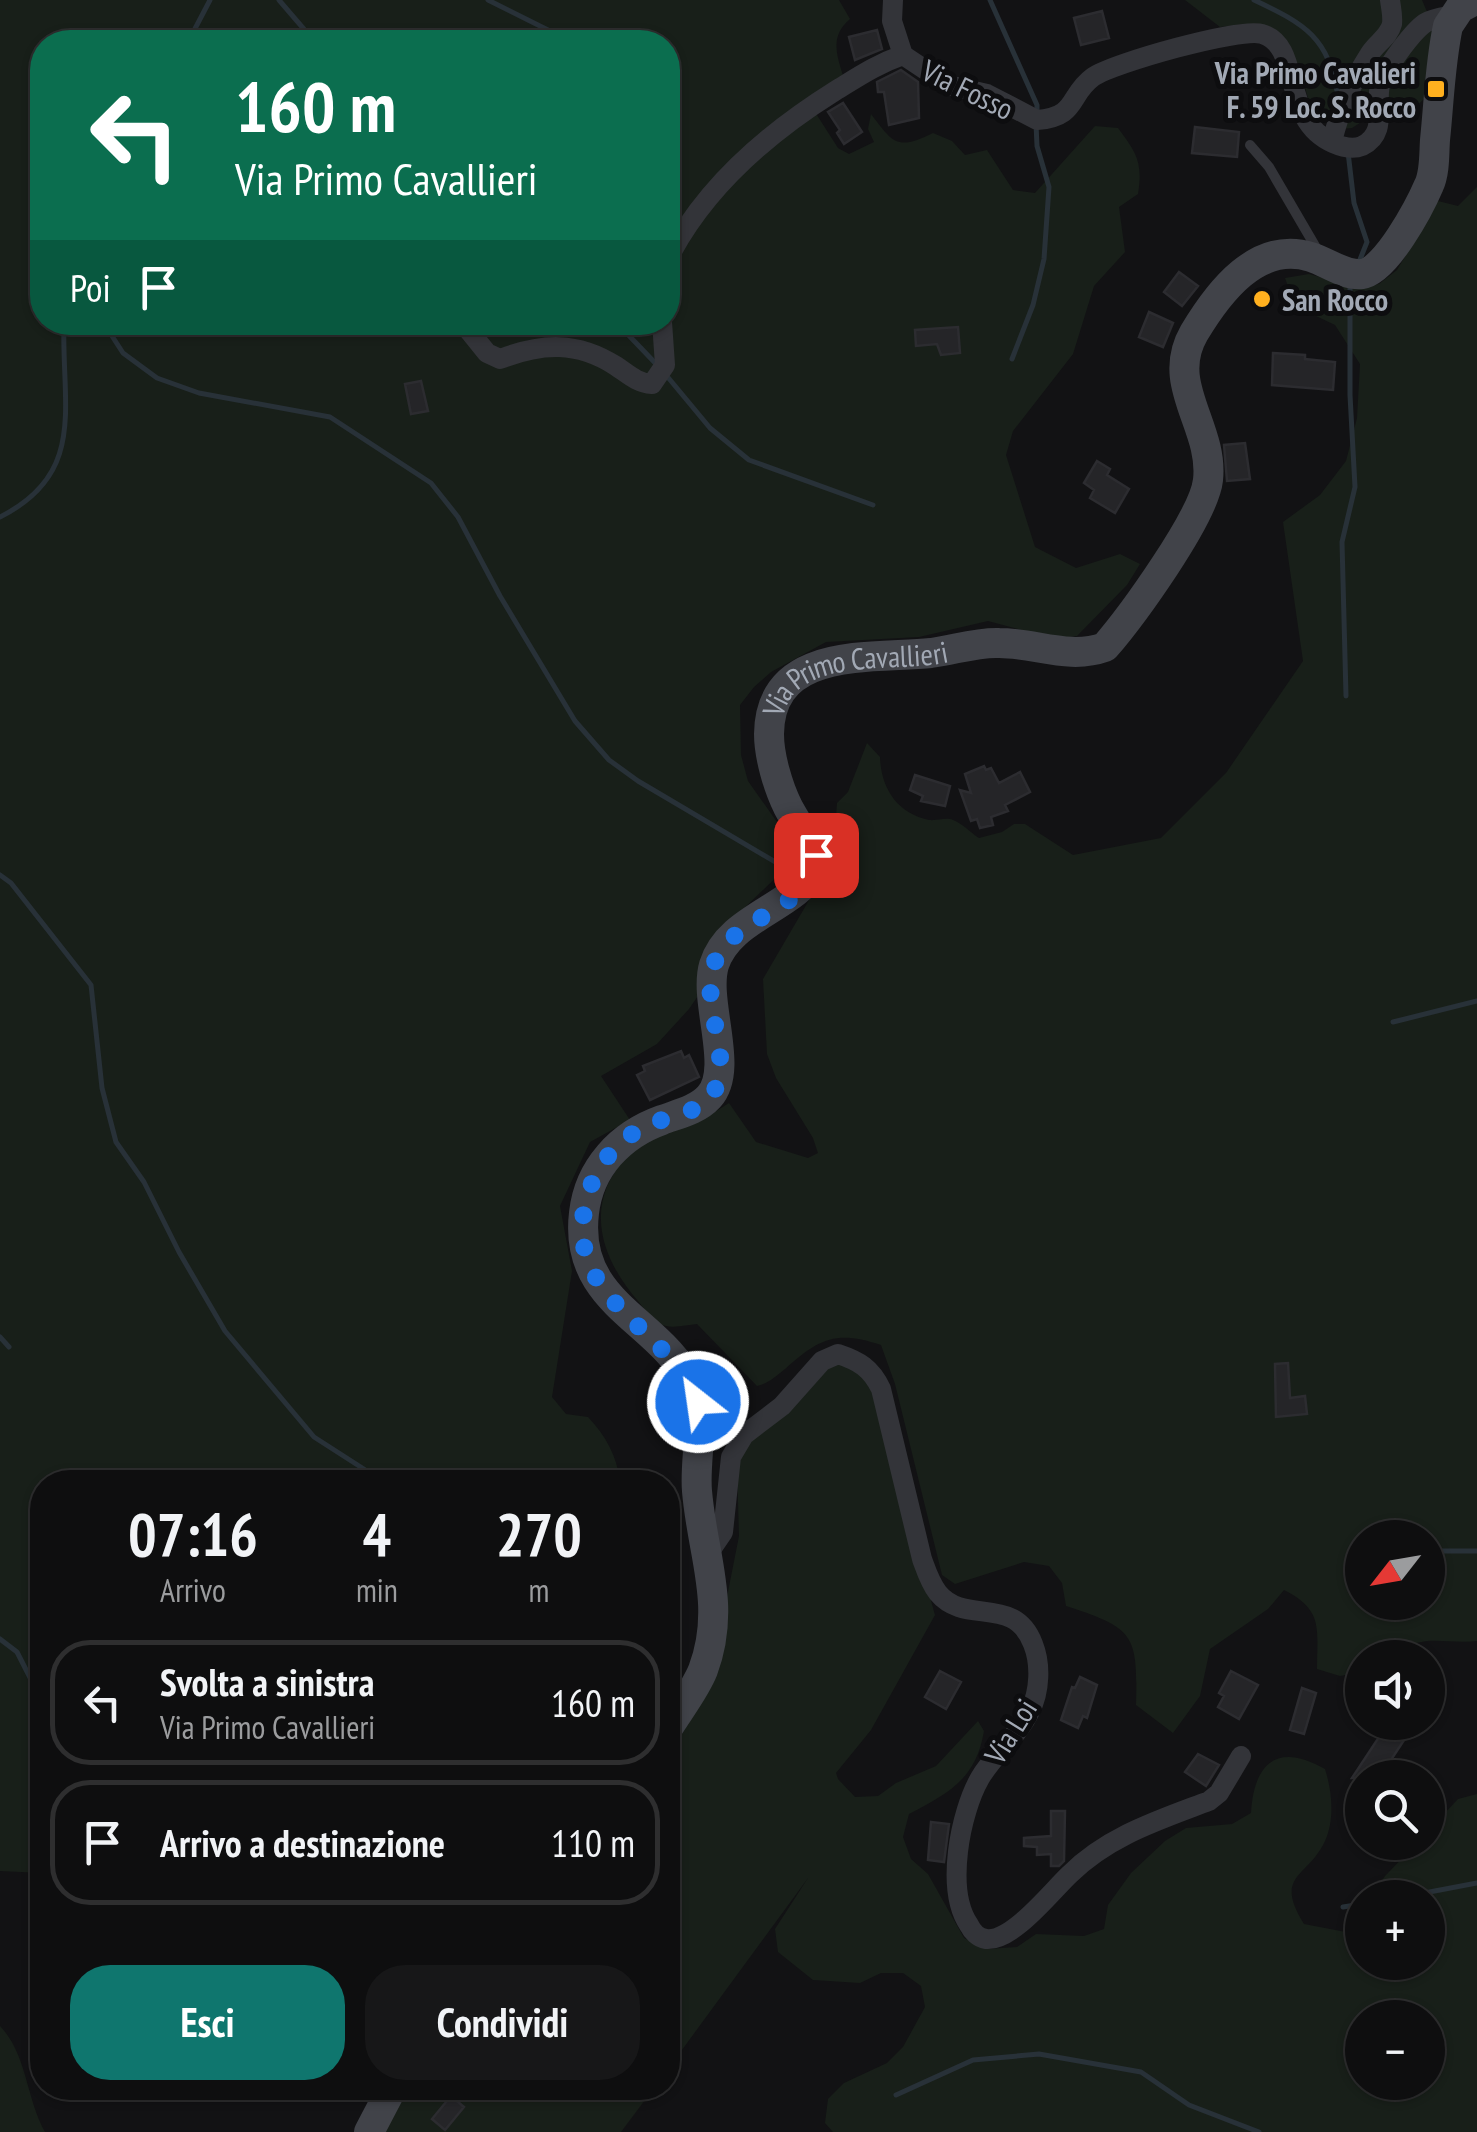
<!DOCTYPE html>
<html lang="it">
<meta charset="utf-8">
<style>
:root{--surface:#0e0e0f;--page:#171718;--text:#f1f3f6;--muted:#9b9c9e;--line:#2e2e2f;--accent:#0f766e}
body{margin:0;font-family:"PT Sans Narrow",sans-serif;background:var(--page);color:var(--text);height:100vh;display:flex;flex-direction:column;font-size:38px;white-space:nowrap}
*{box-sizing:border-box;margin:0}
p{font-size:32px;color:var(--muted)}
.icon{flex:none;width:55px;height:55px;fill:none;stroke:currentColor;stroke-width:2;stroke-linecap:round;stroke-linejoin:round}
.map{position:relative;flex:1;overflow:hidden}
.panel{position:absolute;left:30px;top:1470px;width:650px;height:630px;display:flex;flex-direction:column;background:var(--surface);border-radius:40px;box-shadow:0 2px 8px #0004,0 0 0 2px var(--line)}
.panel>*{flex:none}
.guide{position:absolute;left:30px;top:30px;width:650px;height:305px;border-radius:40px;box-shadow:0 2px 8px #0004,0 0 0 2px var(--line);background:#0b6e4f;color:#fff;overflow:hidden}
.needle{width:65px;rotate:239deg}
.fabs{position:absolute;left:1345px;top:1520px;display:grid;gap:20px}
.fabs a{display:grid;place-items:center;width:100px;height:100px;border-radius:50%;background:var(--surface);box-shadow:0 2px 8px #0004,0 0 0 2px var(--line);font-size:50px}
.pin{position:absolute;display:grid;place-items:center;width:85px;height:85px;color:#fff;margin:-42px;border-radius:20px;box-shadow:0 5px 15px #0006}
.me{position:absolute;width:110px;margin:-55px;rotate:330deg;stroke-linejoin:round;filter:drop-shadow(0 0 8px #0008)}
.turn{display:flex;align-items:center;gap:35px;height:210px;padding:0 40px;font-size:45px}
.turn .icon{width:130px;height:130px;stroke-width:2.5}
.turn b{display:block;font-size:70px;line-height:85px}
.then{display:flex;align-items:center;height:95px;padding:0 40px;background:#0003;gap:20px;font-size:38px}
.eta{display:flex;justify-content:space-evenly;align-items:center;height:170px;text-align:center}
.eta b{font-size:60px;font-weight:700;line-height:70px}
.cta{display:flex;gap:20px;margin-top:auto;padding:20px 40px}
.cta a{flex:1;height:115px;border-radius:40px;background:var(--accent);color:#fff;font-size:40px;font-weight:700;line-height:115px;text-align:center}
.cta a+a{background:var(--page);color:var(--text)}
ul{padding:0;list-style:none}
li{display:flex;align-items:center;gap:30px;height:125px;margin:0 20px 15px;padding:0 20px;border:5px solid var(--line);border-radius:40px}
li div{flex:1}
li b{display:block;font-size:38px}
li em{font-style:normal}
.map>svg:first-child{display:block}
.green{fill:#181f19;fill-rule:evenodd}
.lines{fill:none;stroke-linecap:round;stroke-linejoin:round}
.stream{stroke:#283138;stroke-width:5}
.building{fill:#252528;stroke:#2c2c30;stroke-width:2.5}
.lane{stroke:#333439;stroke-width:10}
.street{stroke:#333439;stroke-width:20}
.secondary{stroke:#414349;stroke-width:30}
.route{stroke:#1a73e8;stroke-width:18;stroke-dasharray:0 32.4}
.poi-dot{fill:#ffb01f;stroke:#0d0d0f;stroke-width:4}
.labels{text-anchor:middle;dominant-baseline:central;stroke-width:10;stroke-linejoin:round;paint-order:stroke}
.poi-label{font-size:30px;font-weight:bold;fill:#a2a9b5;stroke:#0d0d0f;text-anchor:end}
.street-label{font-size:30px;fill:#a2a9b5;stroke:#0d0d0f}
</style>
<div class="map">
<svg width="1477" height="2132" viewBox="0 0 1477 2132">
<rect width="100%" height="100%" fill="#121214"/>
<path class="green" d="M0 0H839L850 19C829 37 837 55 844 79L815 112 838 148 849 154 874 142 868 129 871 114C893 143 897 151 933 133L952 141 965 155 987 150 1013 190 1035 193 1095 126 1118 128C1137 153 1143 163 1138 194L1119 207 1125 252 1094 286 1073 354 1013 431 1006 455 1035 547 1076 568 1120 554 1140 564 1127 585 1077 636 1055 639 988 621 919 637 826 642 771 672 754 687 740 705 741 755 748 781 789 839 790 864 708 943 702 990 689 1009 657 1044 601 1076 630 1120 590 1142 560 1206 572 1271 552 1397 566 1414 588 1417C606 1436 617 1456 620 1482H42V1873L0 1871ZM42 42H668V322H42Z
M1185 0H1422L1434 28 1425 98 1408 114 1372 115 1352 128 1341 129 1311 108 1298 64 1279 36 1244 24 1220 27Z
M1477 187V1641C1461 1643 1443 1640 1427 1641 1404 1644 1385 1657 1362 1658V1672L1340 1676 1317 1669C1317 1629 1324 1610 1284 1590L1268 1609 1210 1649 1200 1696 1173 1733 1136 1705C1138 1634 1134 1628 1066 1606L1062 1583 1049 1566 1024 1562 955 1584 942 1575 895 1384 881 1345C837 1330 819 1338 785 1369 775 1377 769 1383 757 1386L697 1324C688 1325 675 1328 666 1326 654 1324 645 1310 638 1301 600 1257 583 1204 627 1156 645 1137 672 1133 695 1122 707 1117 718 1110 729 1103L756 1142 808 1158 818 1153 813 1138 776 1078 767 1054 763 979 826 871 834 845 837 803 848 792 867 743 880 757C881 787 896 813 929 820 937 821 946 817 953 820 962 823 971 833 979 838L1002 832 1014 824H1025L1073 855 1161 838 1226 773 1303 661 1283 522 1320 495 1346 461 1357 418 1360 364 1335 325 1295 306 1285 278 1309 274 1356 287 1379 284 1397 270 1438 201 1458 206ZM1362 1538H1428V1602H1362Z
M828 1360 865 1365 935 1615 871 1730 836 1773 838 1779 855 1797 878 1796 896 1783 936 1766 978 1721 984 1731C976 1779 949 1793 909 1814L903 1837 911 1859 928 1874 964 1938 987 1949 1017 1947 1036 1934 1084 1936 1104 1929 1108 1905 1131 1873 1165 1841 1186 1828 1232 1824 1251 1813C1254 1762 1278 1742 1325 1769 1332 1791 1335 1819 1325 1841 1308 1878 1273 1874 1304 1924L1351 1933 1362 1926V1962H1428V1898H1373V1895L1385 1876 1417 1843 1428 1842V1831L1458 1799 1477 1794V2132H833L825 2123 828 2099 844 2083 887 2063 903 2047 925 2007 921 1986 903 1973H881L860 1983 813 1980 778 1952 775 1929 808 1878 668 2069V1747L710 1683 739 1536 737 1467 749 1440ZM1362 2018H1428V2082H1362Z
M0 2026C27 2054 26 2098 45 2132H0Z
M399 2088H654L621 2132H378Z"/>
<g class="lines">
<path class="stream" d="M279 0 315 42
M488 0 572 42
M990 0 1037 105V113
M1254 0C1305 24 1329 37 1338 97
M188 42 210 0
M1348 152 1354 203 1367 242 1359 262
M103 322 123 353 157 378 199 393 330 417 431 483 458 517 500 596 575 721 609 760 638 781 794 873
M616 322 659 367
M1012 359 1033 305 1044 259 1049 187 1037 146 1036 124
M666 375 710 428 749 460 873 505
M0 517C88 473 61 404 64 322
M1346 696 1342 542 1355 487 1350 395V286
M0 875 11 883 91 985 102 1088 116 1142 144 1182 179 1252 225 1331 314 1437 384 1482
M1393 1022 1477 1001
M0 1337 9 1347
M1435 1551H1477
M0 1639 17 1652 42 1701
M1398 1898 1477 1883
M1343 1907 1362 1904
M896 2095 973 2060 1039 2054 1141 2072 1189 2105 1259 2132"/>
</g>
<path class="building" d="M1102 11 1109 38 1081 45 1074 18Z
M877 30 882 49 855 60 849 37Z
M901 70 918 82 919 118 889 125 884 92H878L877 82Z
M843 103 862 132 844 144 837 133 840 130 828 112Z
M1195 127 1239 132 1237 157 1192 153Z
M1179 272 1198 286 1182 306 1164 292Z
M1149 312 1173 323 1163 347 1139 337Z
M958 327 960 353 941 355 937 344 916 346 915 330Z
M1273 353 1305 355V359L1335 362 1333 390 1272 385Z
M421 381 428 411 411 414 405 384Z
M1245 443 1250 479 1227 481 1224 445Z
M1097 461 1110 469 1107 475 1129 489 1115 513 1090 498 1094 490 1084 483Z
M984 766 986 770 991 768 999 783 1020 772 1030 792 1005 805 1008 811 991 817 993 825 980 828 977 819 971 821 960 790 971 793 965 774Z
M915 775 950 786 945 806 921 801 923 796 910 790Z
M681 1051 684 1058 689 1055 699 1077 650 1100 637 1075 645 1071 643 1066Z
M1288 1363 1290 1398 1305 1396 1307 1414 1276 1417 1275 1364Z
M940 1671 961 1682 946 1709 925 1697Z
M1231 1671 1258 1685 1239 1719 1218 1707 1224 1696 1219 1693Z
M1080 1677 1097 1685 1087 1718 1083 1716 1078 1728 1061 1720 1072 1687 1075 1688Z
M1302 1688 1316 1693 1304 1734 1290 1730Z
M1389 1722H1416L1379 1778H1352Z
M1198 1754 1219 1765 1206 1786 1185 1772Z
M1051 1811H1065L1064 1861 1059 1866H1051V1854L1037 1855V1847L1024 1846V1838L1051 1836Z
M931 1822 949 1824 944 1862 928 1860Z
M451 2096 464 2107 445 2130 432 2119Z"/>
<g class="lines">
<path class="lane" d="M1250 145 1269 167 1318 251"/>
<path class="street" d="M893 0 892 21 903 55 948 85 987 94 1037 120C1078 117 1068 95 1093 77 1113 63 1241 27 1262 34 1303 46 1280 120 1333 143 1342 147 1352 150 1362 146 1388 133 1375 107 1380 85 1384 70 1412 32 1425 23 1433 18 1444 17 1454 15
M1332 142C1339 112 1352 82 1369 55 1375 44 1389 37 1392 24 1393 16 1391 8 1390 0
M668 259C704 188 768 133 835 91 858 77 877 64 903 55
M462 322 487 353 500 359C542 343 577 341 616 366 628 374 637 383 652 384L665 365 662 322
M708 1554 723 1532 731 1457 744 1435 782 1406 822 1361 838 1354C859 1361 871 1368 881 1389L922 1559C926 1570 930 1583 938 1593 965 1626 1014 1594 1033 1644 1041 1664 1040 1691 1030 1711 1018 1736 994 1754 980 1778 960 1813 945 1890 969 1925 972 1931 978 1938 986 1939 1012 1942 1051 1892 1069 1875 1108 1836 1159 1820 1209 1801L1219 1793 1241 1756"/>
<g class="secondary">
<path id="s1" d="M668 1728C679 1710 695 1690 703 1670 727 1606 702 1554 697 1491 694 1457 707 1417 692 1386 661 1319 573 1305 584 1213 589 1168 620 1135 662 1120 678 1114 697 1110 709 1097 735 1069 703 1002 714 965 729 917 793 909 817 868 814 845 799 828 788 807 778 787 769 756 769 734 770 646 870 659 931 653 954 650 977 642 999 643 1036 643 1069 660 1105 647 1131 617 1204 517 1208 480 1214 426 1164 385 1194 333 1218 293 1257 240 1311 257 1327 262 1345 276 1362 274 1386 271 1420 206 1429 185 1435 172 1434 154 1435 140 1439 102 1440 63 1448 26L1460 8 1475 0"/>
<path d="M369 2132 392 2088"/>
</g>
</g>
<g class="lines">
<path class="route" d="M698 1402C674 1338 588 1306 583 1238 579 1189 607 1141 653 1123 671 1116 702 1112 713 1093 738 1052 688 992 724 946 744 921 809 898 817 870 818 867 816 858 816 855"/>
</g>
<g class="poi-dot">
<rect x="1426" y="79" width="20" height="20" rx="5"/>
<circle cx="1262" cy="299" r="10"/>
</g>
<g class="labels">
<g class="poi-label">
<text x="1416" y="72">Via Primo Cavalieri<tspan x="1416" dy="34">F. 59 Loc. S. Rocco</tspan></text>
<text x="1282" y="299" text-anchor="start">San Rocco</text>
</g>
<g class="street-label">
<text transform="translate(968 89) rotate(26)">Via Fosso</text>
<text stroke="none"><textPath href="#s1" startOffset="1292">Via Primo Cavallieri</textPath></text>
<text transform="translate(1010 1731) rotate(-58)">Via Loi</text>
</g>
</g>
</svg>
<div class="fabs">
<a><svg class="needle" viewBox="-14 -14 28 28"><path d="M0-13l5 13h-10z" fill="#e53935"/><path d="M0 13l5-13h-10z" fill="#9b9c9e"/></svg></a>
<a><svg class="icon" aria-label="sound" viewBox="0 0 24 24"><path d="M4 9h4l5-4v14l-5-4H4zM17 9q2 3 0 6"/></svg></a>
<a><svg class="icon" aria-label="search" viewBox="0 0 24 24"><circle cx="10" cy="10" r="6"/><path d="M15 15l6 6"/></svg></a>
<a>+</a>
<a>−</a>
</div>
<div class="pin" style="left:816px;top:855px;background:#d93025"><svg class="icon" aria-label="arrive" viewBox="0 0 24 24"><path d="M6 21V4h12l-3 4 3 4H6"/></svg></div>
<svg class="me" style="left:698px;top:1402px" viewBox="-20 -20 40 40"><circle r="17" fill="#1a73e8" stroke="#fff" stroke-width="3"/><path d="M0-11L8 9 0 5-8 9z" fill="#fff"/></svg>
<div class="guide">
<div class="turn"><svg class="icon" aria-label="left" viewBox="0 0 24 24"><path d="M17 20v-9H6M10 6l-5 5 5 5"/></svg><div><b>160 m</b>Via Primo Cavallieri</div></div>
<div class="then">Poi<svg class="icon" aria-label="arrive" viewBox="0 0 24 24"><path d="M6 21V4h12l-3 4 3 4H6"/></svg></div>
</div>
<section class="panel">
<div class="eta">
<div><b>07:16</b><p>Arrivo</p></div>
<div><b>4</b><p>min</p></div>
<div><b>270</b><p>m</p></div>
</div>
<ul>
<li><svg class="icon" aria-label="left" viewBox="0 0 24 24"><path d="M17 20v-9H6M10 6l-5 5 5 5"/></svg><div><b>Svolta a sinistra</b><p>Via Primo Cavallieri</p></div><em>160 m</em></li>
<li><svg class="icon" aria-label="arrive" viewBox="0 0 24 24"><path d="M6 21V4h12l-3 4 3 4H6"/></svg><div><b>Arrivo a destinazione</b></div><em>110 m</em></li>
</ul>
<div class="cta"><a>Esci</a><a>Condividi</a></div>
</section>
</div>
